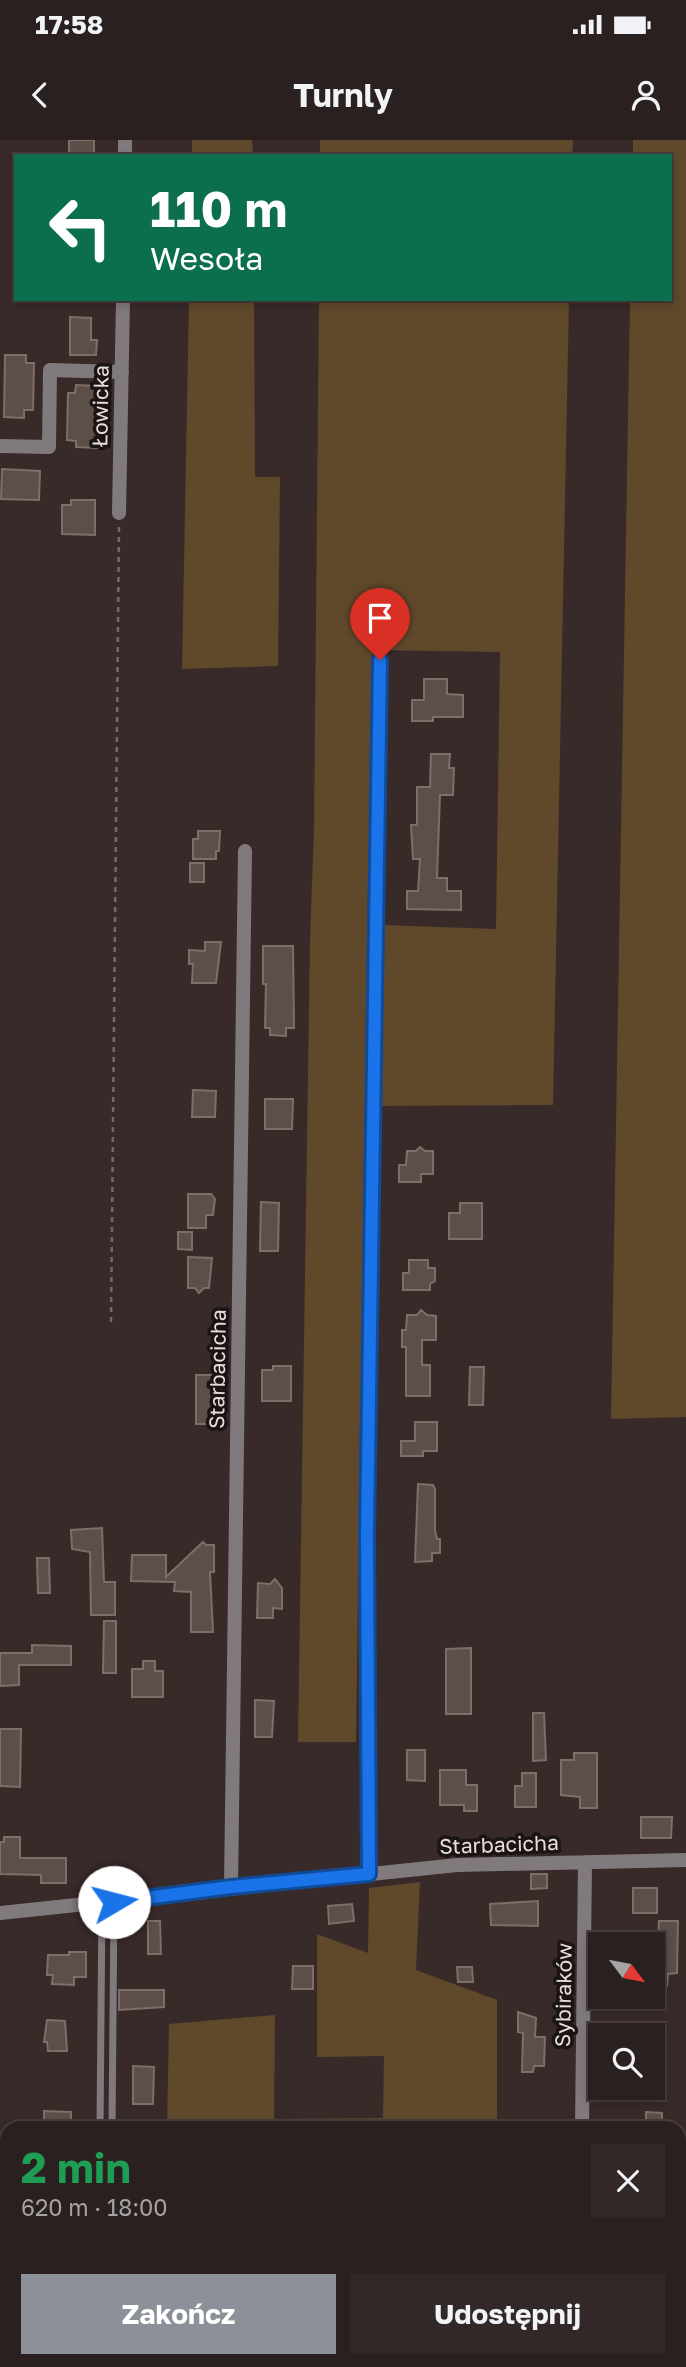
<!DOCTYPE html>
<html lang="pl">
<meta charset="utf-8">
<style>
:root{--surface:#2a201f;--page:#322828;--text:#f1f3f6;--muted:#a5a3a4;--line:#463e3d;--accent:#8c9099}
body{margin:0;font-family:"Golos Text",sans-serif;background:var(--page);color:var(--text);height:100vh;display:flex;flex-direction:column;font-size:26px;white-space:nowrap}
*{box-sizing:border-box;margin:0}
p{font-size:23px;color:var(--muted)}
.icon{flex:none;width:38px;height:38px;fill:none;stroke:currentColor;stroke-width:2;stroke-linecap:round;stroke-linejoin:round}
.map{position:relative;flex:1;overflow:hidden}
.sheet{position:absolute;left:0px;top:1981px;width:686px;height:247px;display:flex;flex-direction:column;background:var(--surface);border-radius:21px 21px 0 0;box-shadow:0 4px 10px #0003,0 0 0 2px var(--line)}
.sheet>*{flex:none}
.banner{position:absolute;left:14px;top:14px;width:658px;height:147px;border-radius:0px;box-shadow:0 4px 10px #0003,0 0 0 2px var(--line);background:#0b6e4f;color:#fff;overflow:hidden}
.needle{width:46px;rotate:122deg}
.buttons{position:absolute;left:588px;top:1792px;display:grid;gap:14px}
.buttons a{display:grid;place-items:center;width:77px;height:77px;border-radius:0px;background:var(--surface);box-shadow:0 4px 10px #0003,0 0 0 2px var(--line);font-size:35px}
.pin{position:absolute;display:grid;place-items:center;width:60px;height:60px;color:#fff;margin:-72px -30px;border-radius:50% 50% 50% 0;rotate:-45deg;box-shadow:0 0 7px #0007}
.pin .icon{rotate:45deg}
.me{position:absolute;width:77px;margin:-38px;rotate:82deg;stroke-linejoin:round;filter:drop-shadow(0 0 5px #0008)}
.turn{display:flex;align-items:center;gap:24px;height:147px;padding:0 21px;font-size:32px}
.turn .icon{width:91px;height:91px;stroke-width:2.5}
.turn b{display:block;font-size:49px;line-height:60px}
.round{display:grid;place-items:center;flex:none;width:74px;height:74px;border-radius:0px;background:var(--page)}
.head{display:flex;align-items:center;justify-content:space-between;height:119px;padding:0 21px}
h1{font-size:42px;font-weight:700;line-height:52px;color:#1e9e55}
.cta{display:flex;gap:14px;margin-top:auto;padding:14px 21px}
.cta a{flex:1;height:80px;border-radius:0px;background:var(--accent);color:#fff;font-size:28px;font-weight:700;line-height:80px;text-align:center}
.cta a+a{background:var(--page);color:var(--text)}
.status{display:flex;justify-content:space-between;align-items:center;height:49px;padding:0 35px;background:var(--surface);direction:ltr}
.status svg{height:19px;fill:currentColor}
header{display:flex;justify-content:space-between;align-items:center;height:91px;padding:0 21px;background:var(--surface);font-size:32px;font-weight:700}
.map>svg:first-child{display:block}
.green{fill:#60482b}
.building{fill:#5c4e48;stroke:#7d6e67;stroke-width:2}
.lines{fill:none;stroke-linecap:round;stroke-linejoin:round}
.path{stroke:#756968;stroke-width:2.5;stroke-dasharray:5 5;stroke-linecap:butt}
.service{stroke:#817a7c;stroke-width:7}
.minor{stroke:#817a7c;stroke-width:14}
.route-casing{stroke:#114b97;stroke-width:18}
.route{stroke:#1a73e8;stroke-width:12}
.labels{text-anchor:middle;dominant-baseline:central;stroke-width:7;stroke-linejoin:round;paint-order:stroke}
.street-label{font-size:21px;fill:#e8dedd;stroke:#1b1414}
</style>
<div class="status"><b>17:58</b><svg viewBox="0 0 49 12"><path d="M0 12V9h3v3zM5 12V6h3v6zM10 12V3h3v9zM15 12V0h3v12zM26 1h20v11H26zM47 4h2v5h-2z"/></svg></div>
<header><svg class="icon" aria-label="back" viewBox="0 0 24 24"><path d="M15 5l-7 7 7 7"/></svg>Turnly<svg class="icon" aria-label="person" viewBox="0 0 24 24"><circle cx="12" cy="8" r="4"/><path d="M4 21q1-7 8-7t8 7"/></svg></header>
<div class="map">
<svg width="686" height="2227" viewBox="0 0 686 2227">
<rect width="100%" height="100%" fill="#382a29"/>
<path class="green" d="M192 0H252L253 16H192Z
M320 0H573L572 16H320Z
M633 0H686V1277L611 1279 630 159H670V16H633Z
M189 159H254L255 337H280L278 526 182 529Z
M319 159H569L553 965 379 966 382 785 496 789 500 512 373 510 367 799 356 1602H298L310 800 314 688Z
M420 1742 416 1830 497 1860V1988H167L169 1884 275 1875 274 1979 383 1978 384 1916 317 1917V1794L368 1813 369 1748Z
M19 2221H161V2227H19Z
M163 2221H495V2227H163Z"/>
<path class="building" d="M69 0H94V16H69Z
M70 177 91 178V200H97L96 215H70Z
M5 215H26V223H34L33 270H24V278L4 277Z
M76 245 99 246 98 308 76 307V301L67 300 68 253H75Z
M2 329 40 331 39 360 1 359Z
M71 360H95V395L62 394V365H71Z
M424 539H447V554L463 555V577H433V581H412V560H424Z
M431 614H450L449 628H454L453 655H440L437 738H447V751H461V770L407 769V751H418L420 719H413L411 685H417V647H430Z
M198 691H220L219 711H216V719H193V699H198Z
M190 723H204V742H190Z
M205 802H221L216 843H192L193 824H189V810L205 811Z
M263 806H293L294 888H286V896L270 895V888H265L266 844H263Z
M193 950 216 951 215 977H192Z
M265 959H293L292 989H265Z
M420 1007 425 1011H433V1034H421V1042H399V1025H406L407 1011H416Z
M188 1054H211L215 1059 213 1075H206V1088H188Z
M261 1062 279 1063 278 1111H260Z
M460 1063H482V1099H449V1073H460Z
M178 1092H192V1110L178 1109Z
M188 1117 212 1118 209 1148H204L199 1153 195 1148H188Z
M409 1120H428V1128H435V1141L430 1144V1150H403V1133H409Z
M421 1170 427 1175 436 1176V1200H422V1225H430V1256H406V1207H402V1190H406L407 1175H417Z
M273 1226H291V1261H262V1230H273Z
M470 1227H484L483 1265H469Z
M196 1235H217L216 1284H196Z
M415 1282H437V1311H423V1316H401V1301H415Z
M418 1344 433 1345 435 1349V1391L437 1399H440V1413H432V1421L415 1422Z
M102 1388 104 1442H115V1475H91L90 1412 72 1409 71 1390Z
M203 1402 206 1405H214V1432H210L213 1492H191V1452L174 1451 175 1442 131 1441 132 1415H166V1437Z
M37 1418H49L50 1453H38Z
M275 1439 282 1448V1469L273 1468V1478H257L258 1443 270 1444Z
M104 1481H116V1533H103Z
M32 1505 71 1506V1525H19V1545L0 1546V1513H32Z
M471 1508V1574H446V1509Z
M143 1521H155V1531H163V1557H132V1529H143Z
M255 1560 274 1561 272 1597H255Z
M533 1573H544L546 1620 533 1621Z
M0 1589H21L20 1647 0 1646Z
M407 1610H425V1641L407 1640Z
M574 1613H597V1668H580V1657L561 1655V1620H574Z
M440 1630H466V1645H477V1671H464V1665H440Z
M522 1633H536V1667H515V1646H522Z
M641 1677H672L671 1698H641Z
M4 1697H20V1718H66V1743H41V1735L0 1734V1702H4Z
M531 1734H547V1748L531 1749Z
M633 1748H657V1773H633Z
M538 1761V1786L491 1785 490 1764Z
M352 1764 354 1781 329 1784 328 1766Z
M148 1781H160L161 1814H148Z
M659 1781H678L677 1833 668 1834 667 1846 653 1845V1829H664V1800H658Z
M69 1812H86V1837H74V1845L52 1844 53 1835H47L48 1815H69Z
M293 1826H313V1849H292Z
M457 1827H472L473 1842H458Z
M119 1850H164V1867L119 1870Z
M518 1872 536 1878 535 1897H545L544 1926H534L533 1932H522L523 1893 518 1892Z
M47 1880 65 1881 67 1911H48L47 1902H44Z
M133 1926 154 1927 153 1964H133Z
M44 1971 71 1972V1988H44Z
M646 1972 662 1973V1988H646Z"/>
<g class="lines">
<path class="path" d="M111 1182 119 387"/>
<path class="service" d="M100 1988 102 1763
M112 1988 114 1762
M96 2227V2221"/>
<path class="minor" d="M125 16V0
M0 306 49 307 50 230 122 232
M119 373 123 159
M369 1734 367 1393 380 520
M231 1747 245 711
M0 1773 457 1725 686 1720
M582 1988 585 1722
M579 2227 580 2221"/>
</g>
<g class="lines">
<defs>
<path id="route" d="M114 1762 231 1747 369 1734 367 1393 380 520"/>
</defs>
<use href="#route" class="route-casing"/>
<use href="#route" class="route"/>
</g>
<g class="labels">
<g class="street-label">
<text transform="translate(100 266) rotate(-89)">Łowicka</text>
<text transform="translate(217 1229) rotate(-89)">Starbacicha</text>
<text transform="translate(499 1704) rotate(-2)">Starbacicha</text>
<text transform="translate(563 1855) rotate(-89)">Sybiraków</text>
</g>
</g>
</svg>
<div class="buttons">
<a><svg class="needle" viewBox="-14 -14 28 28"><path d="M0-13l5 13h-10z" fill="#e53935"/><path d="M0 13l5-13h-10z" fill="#a5a3a4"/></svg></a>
<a><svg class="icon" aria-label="search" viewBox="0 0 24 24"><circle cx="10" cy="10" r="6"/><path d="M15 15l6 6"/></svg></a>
</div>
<div class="pin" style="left:380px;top:520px;background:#d93025"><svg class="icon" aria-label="arrive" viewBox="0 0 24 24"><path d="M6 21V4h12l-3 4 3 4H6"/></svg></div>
<svg class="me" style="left:114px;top:1762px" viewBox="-20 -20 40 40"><circle r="19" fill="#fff"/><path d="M0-13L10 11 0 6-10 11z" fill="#1a73e8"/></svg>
<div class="banner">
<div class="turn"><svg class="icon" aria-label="left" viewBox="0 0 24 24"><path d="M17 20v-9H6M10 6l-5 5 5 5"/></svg><div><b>110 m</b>Wesoła</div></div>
</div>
<section class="sheet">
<div class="head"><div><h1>2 min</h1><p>620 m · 18:00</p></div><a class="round"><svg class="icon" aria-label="close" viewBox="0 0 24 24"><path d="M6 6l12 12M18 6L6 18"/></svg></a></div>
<div class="cta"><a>Zakończ</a><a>Udostępnij</a></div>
</section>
</div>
